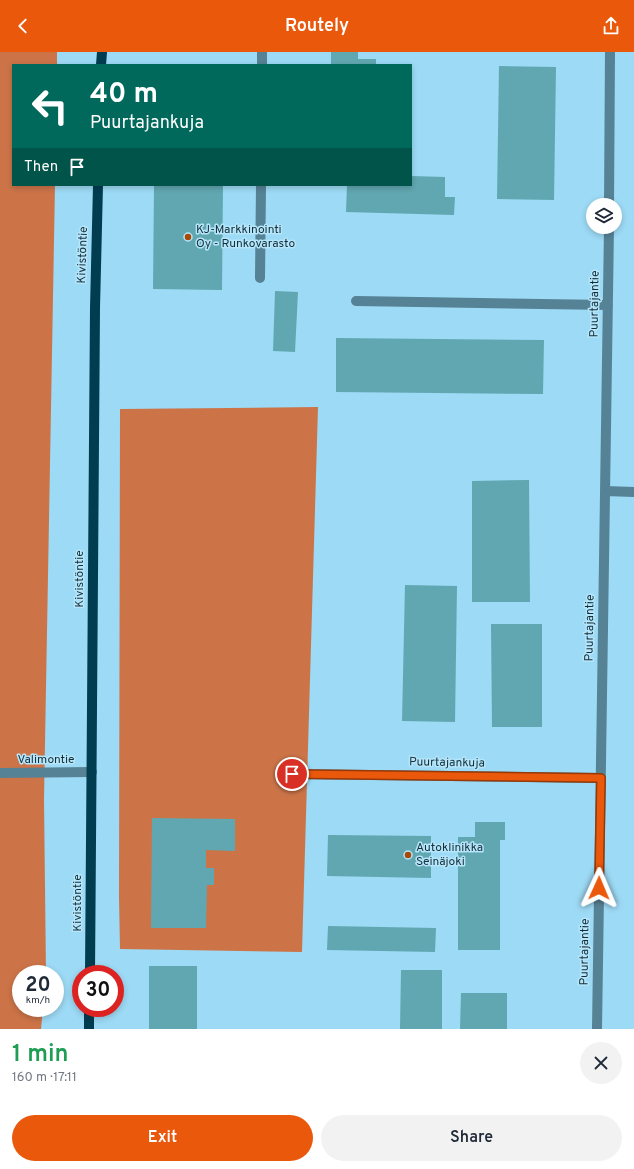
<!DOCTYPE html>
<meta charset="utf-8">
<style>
:root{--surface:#fff;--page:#f2f2f3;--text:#1f2937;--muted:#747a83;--accent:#ea580c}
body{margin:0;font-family:Overpass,sans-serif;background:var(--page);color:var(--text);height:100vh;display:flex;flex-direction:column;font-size:15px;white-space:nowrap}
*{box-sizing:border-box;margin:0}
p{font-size:13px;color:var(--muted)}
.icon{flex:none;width:22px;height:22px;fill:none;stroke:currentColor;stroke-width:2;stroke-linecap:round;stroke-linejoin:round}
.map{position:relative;height:977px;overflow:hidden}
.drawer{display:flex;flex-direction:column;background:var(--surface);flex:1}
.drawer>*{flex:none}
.banner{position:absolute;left:12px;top:12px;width:400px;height:122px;border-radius:0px;box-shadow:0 2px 6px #0003;background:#00695c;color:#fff;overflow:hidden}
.fabs{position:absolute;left:586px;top:146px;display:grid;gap:8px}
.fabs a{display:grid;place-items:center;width:36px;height:36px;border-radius:50%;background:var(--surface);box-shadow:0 2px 6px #0003;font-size:20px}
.speed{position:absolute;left:12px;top:913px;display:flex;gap:8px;font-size:20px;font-weight:700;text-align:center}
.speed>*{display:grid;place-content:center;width:52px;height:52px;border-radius:50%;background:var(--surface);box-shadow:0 2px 6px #0003;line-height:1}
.speed small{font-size:10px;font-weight:400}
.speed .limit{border:6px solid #d22;background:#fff;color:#111}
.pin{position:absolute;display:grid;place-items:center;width:34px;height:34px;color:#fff;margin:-17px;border:2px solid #fff;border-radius:50%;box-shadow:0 1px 4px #0007}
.me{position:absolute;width:44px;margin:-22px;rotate:1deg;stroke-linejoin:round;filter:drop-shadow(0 0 3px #0008)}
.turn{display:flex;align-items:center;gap:14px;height:84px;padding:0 12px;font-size:18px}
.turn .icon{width:52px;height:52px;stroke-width:2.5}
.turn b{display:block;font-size:28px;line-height:34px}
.then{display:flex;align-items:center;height:38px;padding:0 12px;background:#0003;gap:8px;font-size:15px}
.round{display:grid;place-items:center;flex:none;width:42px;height:42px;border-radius:21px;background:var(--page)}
.overview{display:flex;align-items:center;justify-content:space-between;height:68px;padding:0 12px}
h1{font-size:24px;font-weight:600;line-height:30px;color:#1e9e55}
.primary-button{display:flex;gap:8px;margin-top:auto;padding:8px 12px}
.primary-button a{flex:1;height:46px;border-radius:24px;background:var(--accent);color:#fff;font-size:16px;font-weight:600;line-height:46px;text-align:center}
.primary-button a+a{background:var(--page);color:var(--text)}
header{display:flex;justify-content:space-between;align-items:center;height:52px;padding:0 12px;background:var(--accent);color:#fff;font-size:18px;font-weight:600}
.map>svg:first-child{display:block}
.forest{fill:#cc7448}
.building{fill:#61a7b1}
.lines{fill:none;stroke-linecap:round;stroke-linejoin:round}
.minor{stroke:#568295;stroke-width:10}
.major{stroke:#013d50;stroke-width:10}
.route-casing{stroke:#983908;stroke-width:10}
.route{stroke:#ea580c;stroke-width:7}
.poi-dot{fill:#aa4805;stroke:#b5e6fb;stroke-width:1.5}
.labels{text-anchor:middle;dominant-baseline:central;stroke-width:3;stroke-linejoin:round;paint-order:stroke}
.poi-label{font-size:12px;fill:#152e38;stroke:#b5e6fb;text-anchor:start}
.street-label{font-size:12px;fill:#152e38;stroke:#b5e6fb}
</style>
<header><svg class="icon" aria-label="back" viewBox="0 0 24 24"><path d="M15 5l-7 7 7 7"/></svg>Routely<svg class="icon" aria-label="share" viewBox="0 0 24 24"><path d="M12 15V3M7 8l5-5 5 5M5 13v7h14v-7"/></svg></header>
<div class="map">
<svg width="634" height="977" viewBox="0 0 634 977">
<rect width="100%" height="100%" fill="#9ddaf5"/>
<path class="forest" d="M0 0H57V13H13V133H55L44 748 46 922H21V956H43L41 977H0Z
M318 355 302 900 120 897 119 845 120 357Z"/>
<path class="building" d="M331 0H358V7H376V13H331Z
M499 14 556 15 554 148 497 147Z
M411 124 445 125V145H455L454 163 346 160 347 133H411Z
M154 133H223L222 238 153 237Z
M275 239 298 240 295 300 273 299Z
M336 286 544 288 543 342 336 340Z
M529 428 530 550H472V429Z
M405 533 457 534 455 670 402 669Z
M491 572H542V675H492Z
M152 766 235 767V799L206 798V816H214V833H207L206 876H151Z
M475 770H505V788H500V898H458V785H475Z
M328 783 431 784V826L327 824Z
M328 874 436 876 435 900 327 898Z
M149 914H197V977H149Z
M401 918H442V977H400Z
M461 941H507V977H460Z"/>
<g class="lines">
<path class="minor" d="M262 13V0
M609 153 610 0
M260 226 261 133
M356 249 608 253
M605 439 634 440
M0 721 92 720
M292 722 601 726
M597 977 609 175"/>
<path class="major" d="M101 13 102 0
M90 922 95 256 98 133
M89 977V956"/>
</g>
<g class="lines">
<defs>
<path id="route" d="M292 722 601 726 599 836"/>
</defs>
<use href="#route" class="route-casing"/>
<use href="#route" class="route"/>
</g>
<g class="poi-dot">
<circle cx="188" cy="185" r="4"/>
<circle cx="408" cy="803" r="4"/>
</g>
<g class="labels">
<g class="poi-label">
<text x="196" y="178">KJ-Markkinointi<tspan x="196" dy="14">Oy - Runkovarasto</tspan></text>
<text x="416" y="796">Autoklinikka<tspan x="416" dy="14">Seinäjoki</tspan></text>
</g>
<g class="street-label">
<text transform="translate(83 203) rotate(-88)">Kivistöntie</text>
<text transform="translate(595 252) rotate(-89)">Puurtajantie</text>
<text transform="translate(80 527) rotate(-90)">Kivistöntie</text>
<text transform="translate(590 576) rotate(-89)">Puurtajantie</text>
<text x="46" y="708">Valimontie</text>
<text transform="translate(447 711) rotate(1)">Puurtajankuja</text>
<text transform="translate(78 851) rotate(-90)">Kivistöntie</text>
<text transform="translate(585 900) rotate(-89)">Puurtajantie</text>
</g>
</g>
</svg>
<div class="fabs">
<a><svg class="icon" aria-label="layers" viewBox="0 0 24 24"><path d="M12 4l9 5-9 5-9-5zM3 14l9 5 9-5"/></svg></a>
</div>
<div class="speed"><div>20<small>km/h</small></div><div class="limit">30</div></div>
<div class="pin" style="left:292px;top:722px;background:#d93025"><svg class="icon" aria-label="arrive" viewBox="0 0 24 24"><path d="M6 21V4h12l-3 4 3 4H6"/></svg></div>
<svg class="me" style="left:599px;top:836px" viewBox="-20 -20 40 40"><path d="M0-17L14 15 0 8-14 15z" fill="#ea580c" stroke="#fff" stroke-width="4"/></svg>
<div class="banner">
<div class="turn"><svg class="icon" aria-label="left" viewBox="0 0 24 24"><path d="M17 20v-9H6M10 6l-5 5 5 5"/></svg><div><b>40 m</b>Puurtajankuja</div></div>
<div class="then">Then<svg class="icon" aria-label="arrive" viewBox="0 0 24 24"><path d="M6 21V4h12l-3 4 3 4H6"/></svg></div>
</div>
</div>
<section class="drawer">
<div class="overview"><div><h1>1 min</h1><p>160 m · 17:11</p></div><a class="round"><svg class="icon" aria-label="close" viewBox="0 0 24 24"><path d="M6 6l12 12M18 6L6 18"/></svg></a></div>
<div class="primary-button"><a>Exit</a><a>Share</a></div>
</section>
